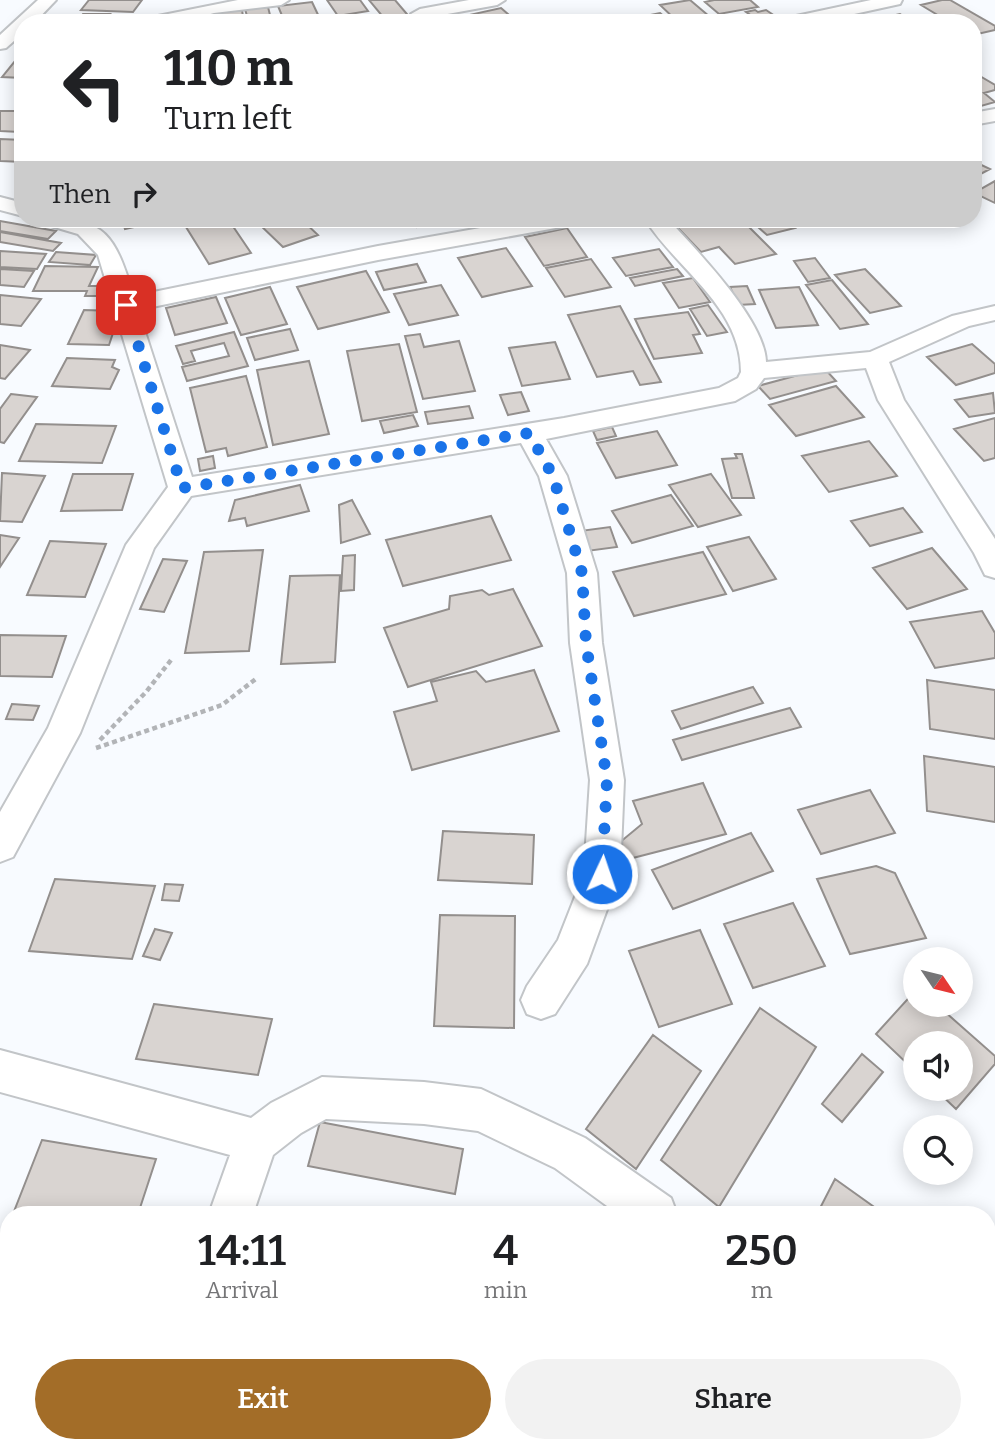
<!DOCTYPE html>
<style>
:root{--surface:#fff;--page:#f2f2f2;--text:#202124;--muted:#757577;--accent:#a36d28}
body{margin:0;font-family:Bitter,serif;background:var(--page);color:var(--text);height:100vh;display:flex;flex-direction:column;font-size:26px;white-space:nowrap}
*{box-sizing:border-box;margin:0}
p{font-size:23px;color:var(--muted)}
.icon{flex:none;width:38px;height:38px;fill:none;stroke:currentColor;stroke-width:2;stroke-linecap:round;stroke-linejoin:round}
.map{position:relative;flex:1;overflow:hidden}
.details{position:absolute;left:0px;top:1206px;width:996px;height:247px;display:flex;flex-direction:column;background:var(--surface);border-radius:28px 28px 0 0;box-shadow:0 4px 18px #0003}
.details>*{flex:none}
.hud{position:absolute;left:14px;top:14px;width:968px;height:214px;border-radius:28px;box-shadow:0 4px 18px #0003;background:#fff;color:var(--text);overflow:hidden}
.needle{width:46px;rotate:125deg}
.fabs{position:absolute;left:903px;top:947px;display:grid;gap:14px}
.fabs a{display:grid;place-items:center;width:70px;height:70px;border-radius:50%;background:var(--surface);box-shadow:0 4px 18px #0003;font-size:35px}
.pin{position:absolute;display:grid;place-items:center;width:60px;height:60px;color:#fff;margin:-30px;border-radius:14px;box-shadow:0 4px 10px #0006}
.me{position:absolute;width:77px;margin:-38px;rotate:3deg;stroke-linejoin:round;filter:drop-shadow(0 0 5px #0008)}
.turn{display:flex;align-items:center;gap:24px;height:147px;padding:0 35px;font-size:32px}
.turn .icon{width:91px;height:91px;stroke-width:2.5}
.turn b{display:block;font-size:49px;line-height:60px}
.then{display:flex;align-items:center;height:66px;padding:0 35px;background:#0003;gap:14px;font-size:26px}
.eta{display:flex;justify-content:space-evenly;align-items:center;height:119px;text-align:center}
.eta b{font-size:42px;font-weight:600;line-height:49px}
.action{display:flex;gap:14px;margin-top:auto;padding:14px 35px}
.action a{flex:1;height:80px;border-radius:42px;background:var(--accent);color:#fff;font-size:28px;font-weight:600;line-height:80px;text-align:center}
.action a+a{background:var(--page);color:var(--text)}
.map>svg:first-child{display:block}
.building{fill:#d9d4d1;stroke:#938f8d;stroke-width:2}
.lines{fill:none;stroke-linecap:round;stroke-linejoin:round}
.minor-casing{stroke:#c2c5c8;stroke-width:4}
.path{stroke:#b2b4b7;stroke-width:4.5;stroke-dasharray:5 3.5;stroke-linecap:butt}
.minor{fill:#fff;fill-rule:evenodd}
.route{stroke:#1a73e8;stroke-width:12;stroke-dasharray:0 21.6}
</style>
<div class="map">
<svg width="995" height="1451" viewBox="0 0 995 1451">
<rect width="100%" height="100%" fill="#f8fbff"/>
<path class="building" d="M89 0H142L133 12 81 10Z
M327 0H360L368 11 338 16Z
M369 0H395L412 20 388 23Z
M690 0 716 22 679 23 660 5Z
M714 0H750L758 7 719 14 705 2Z
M942 0H950L995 26V30L973 35V23H951L921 5Z
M312 2 320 19 285 23 278 6Z
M268 7 272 23H249L245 9Z
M501 8 509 15 475 23H455L451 19Z
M242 10 244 23H219L217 12Z
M755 10 758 12 766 10 772 14 755 18 746 12Z
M660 13 672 23H641L635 18Z
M83 14H110L104 23H76Z
M900 14 915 23H877L873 20Z
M15 61H23V78L2 77Z
M973 72 995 85V90L984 93 995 102 981 106 973 101Z
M0 111H23V128L20 132 0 131Z
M0 139 23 140V162L0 161Z
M973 161 990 169 973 178Z
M995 181V203L974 193Z
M144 219 147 224 125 229 123 223Z
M215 219H228L251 253 209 264 186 227Z
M270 219H301L318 235 283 247 258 223Z
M431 219 434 222 417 227 411 220Z
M694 219H741L776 254 735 264 719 247 701 252 676 226 696 221Z
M749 219H785L795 228 767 235Z
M0 221 56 231 48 239 0 231Z
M567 228 587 257 544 266 525 237Z
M0 232 61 243 53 251 0 242Z
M506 248 532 286 482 297 458 258Z
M659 249 673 267 626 276 613 258Z
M0 251 46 254 37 269 0 267Z
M56 252 96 255 90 265 49 262Z
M815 258 830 278 808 282 794 261Z
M591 259 611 287 565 297 546 268Z
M417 264 426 282 384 290 376 272Z
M45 266 98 267 89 286H115L110 296H85L87 291H33Z
M0 269 34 271 24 287 0 285Z
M677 269 683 276 635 286 630 278Z
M865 269 901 306 870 313 835 275Z
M366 271 389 312 318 329 297 287Z
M693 278 710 302 679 308 663 283Z
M832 280 868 324 840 329 806 285Z
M441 285 458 315 409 325 394 294Z
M747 286 755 304 738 305 730 287Z
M270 287 287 324 241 335 225 298Z
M799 287 818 325 776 328 759 290Z
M0 295 41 299 21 326 0 324Z
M216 297 227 323 175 335 166 308Z
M708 305 727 332 707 336 690 309Z
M620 306 661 382 640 385 633 371 597 377 568 315Z
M84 310 116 311 107 333H113L109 345 68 344Z
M688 312 700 334 693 335 702 353 654 359 635 319Z
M290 329 298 350 255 360 247 338Z
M234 332 248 366 187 381 182 367 229 356 224 343 191 351 195 361 183 364 176 346Z
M420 334 424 347 459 341 475 391 423 399 405 336Z
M555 342 570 379 522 386 509 348Z
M399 344 417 412 362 421 347 351Z
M972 344 995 364V373L956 385 927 357Z
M0 345 30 350 5 379 0 378Z
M67 358 115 360 112 367 119 370 110 389 52 386Z
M309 361 329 434 273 445 257 370Z
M824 368 836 381 770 399 758 386Z
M246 376 267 447 228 456 226 448 206 452 190 388Z
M836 386 864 417 796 436 769 405Z
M521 392 529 411 508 415 500 395Z
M993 393 995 413 969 417 955 400Z
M11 394 37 397 4 443 0 442V409Z
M469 406 473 418 428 424 425 412Z
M413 415 418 426 384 433 380 421Z
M995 418V458L984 461 954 429Z
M36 424 116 426 102 463 19 461Z
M612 427 616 436 597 440 593 431Z
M657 431 677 465 616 478 597 443Z
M869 441 897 476 829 492 802 456Z
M735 454H742L754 498H732L722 459 737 458Z
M213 456 215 468 200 471 198 459Z
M2 473 45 476 22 522 0 521Z
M73 474H133L122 510 61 511Z
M711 474 741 515 698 527 669 485Z
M300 485 309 511 247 526 245 518 229 521 235 500Z
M671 495 693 526 632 543 612 511Z
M352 500 370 534 341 543 339 505Z
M903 508 922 532 870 546 851 521Z
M491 516 511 560 403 586 386 540Z
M610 527 617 547 587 551 580 531Z
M0 535 19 538 0 567Z
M749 537 776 579 733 591 707 547Z
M50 541 106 544 85 597 27 595Z
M932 548 967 589 907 609 873 568Z
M263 550 249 651 185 653 204 552Z
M703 552 726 594 634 616 613 572Z
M355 555 354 590 341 591 343 556Z
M163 559 187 561 164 612 140 609Z
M340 575 335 662 281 664 290 576Z
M513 589 542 646 408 687 384 628 449 609 450 596 482 590 489 595Z
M982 611 995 633V658L935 668 910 622Z
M0 635 66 636 52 677 0 676Z
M534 670 559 731 412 770 394 712 437 701 431 682 476 671 486 682Z
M927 680 995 690V739L930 729Z
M753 687 763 703 681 729 672 711Z
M12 704 39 706 33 720 6 719Z
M790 708 801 727 682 760 673 740Z
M924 756 995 767V822L927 811Z
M703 783 726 834 625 860 619 843 642 824 633 801Z
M870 790 895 833 821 854 798 810Z
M443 831 534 835 532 884 438 880Z
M751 833 773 871 673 909 652 870Z
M876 866 895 873 926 938 850 954 817 879Z
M55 879 155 886 132 959 29 951Z
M165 884 183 885 179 901 162 900Z
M793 903 825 966 753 988 724 924Z
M440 915 515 916 514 1028 434 1026Z
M155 929 172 933 160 960 143 956Z
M700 930 732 1004 659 1027 629 951Z
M915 991V1004H936L995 1056V1064L956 1109 934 1088H961V1043H915V1071L876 1034Z
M154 1004 272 1019 258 1075 136 1059Z
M760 1008 816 1047 719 1207 661 1160Z
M653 1035 701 1071 636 1169 586 1129Z
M862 1054 883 1072 842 1122 822 1104Z
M320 1122 463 1149 455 1194 308 1166Z
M42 1140 156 1159 138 1214H13Z
M835 1179 884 1214H817Z
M0 1279 9 1281V1401L0 1398Z
M0 1414 9 1416V1444H24L21 1450 0 1445Z
M246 1444H324L355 1451H244Z
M346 1444H421L419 1451H376Z"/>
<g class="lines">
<defs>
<path id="minor" d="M38 0H56L34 23H23V33L6 48 0 49V35Z
M238 0H289L281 5 214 13 178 23H140L148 18Z
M469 0H505L497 5 420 19 411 14 420 9Z
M871 0H902L900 4 813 23H780L782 19Z
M995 109V121L973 125V113Z
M0 197 23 203V216L0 210Z
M41 219C108 216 115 238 134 296L378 246 532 219H578L575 224 567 226 378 260 138 310 192 477 564 418 719 388 738 378 741 372C741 306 676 269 645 219H668C696 250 765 320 766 362L870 352 952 316 995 306V320L969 326 889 362 904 400 995 539V578L985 575 974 553 878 400 866 368 764 378 756 389 735 401 546 439 567 476 597 573 602 643 624 780 620 874 587 964 555 1014 541 1019 527 1014 521 1000 527 986 558 940 584 874 590 780 570 643 567 573 539 476 521 443 191 496 154 548 80 733 13 857 0 862V812L48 728 126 545 168 487 98 255 78 234 44 224Z
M0 1050 251 1118 271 1103 322 1077 424 1082 481 1089 585 1138 671 1198 677 1214H618L555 1168 478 1131 424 1124 326 1119 301 1133 273 1155 253 1214H209L230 1155 0 1092Z
M125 1444H175L173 1451H123Z
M815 1444H866L869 1451H818Z"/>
</defs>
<use href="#minor" class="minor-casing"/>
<path class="path" d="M100 740 146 692 171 660
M96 748 222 705 257 678"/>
<use href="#minor" class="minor"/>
</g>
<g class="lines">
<path class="route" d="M126 305 182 488 529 433 553 476 582 573 586 643 607 780 602 874"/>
</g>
</svg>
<div class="fabs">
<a><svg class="needle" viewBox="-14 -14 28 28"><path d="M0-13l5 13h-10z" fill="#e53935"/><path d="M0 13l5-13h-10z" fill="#757577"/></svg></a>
<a><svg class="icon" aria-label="sound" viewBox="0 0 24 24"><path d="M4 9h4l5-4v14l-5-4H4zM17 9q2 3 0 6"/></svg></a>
<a><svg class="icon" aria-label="search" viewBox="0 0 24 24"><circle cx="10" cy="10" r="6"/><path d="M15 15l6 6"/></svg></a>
</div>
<div class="pin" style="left:126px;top:305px;background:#d93025"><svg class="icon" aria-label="arrive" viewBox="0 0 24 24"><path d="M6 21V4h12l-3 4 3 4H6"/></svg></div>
<svg class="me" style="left:602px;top:874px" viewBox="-20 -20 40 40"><circle r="17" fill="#1a73e8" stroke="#fff" stroke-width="3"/><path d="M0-11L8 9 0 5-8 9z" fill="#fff"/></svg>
<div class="hud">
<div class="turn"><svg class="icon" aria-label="left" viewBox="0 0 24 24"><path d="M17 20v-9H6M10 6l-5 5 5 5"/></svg><div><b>110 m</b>Turn left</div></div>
<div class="then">Then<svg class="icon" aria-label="right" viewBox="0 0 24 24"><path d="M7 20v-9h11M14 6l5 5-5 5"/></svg></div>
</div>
<section class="details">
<div class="eta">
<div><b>14:11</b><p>Arrival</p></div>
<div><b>4</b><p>min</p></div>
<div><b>250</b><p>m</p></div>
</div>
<div class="action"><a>Exit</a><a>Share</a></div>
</section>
</div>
